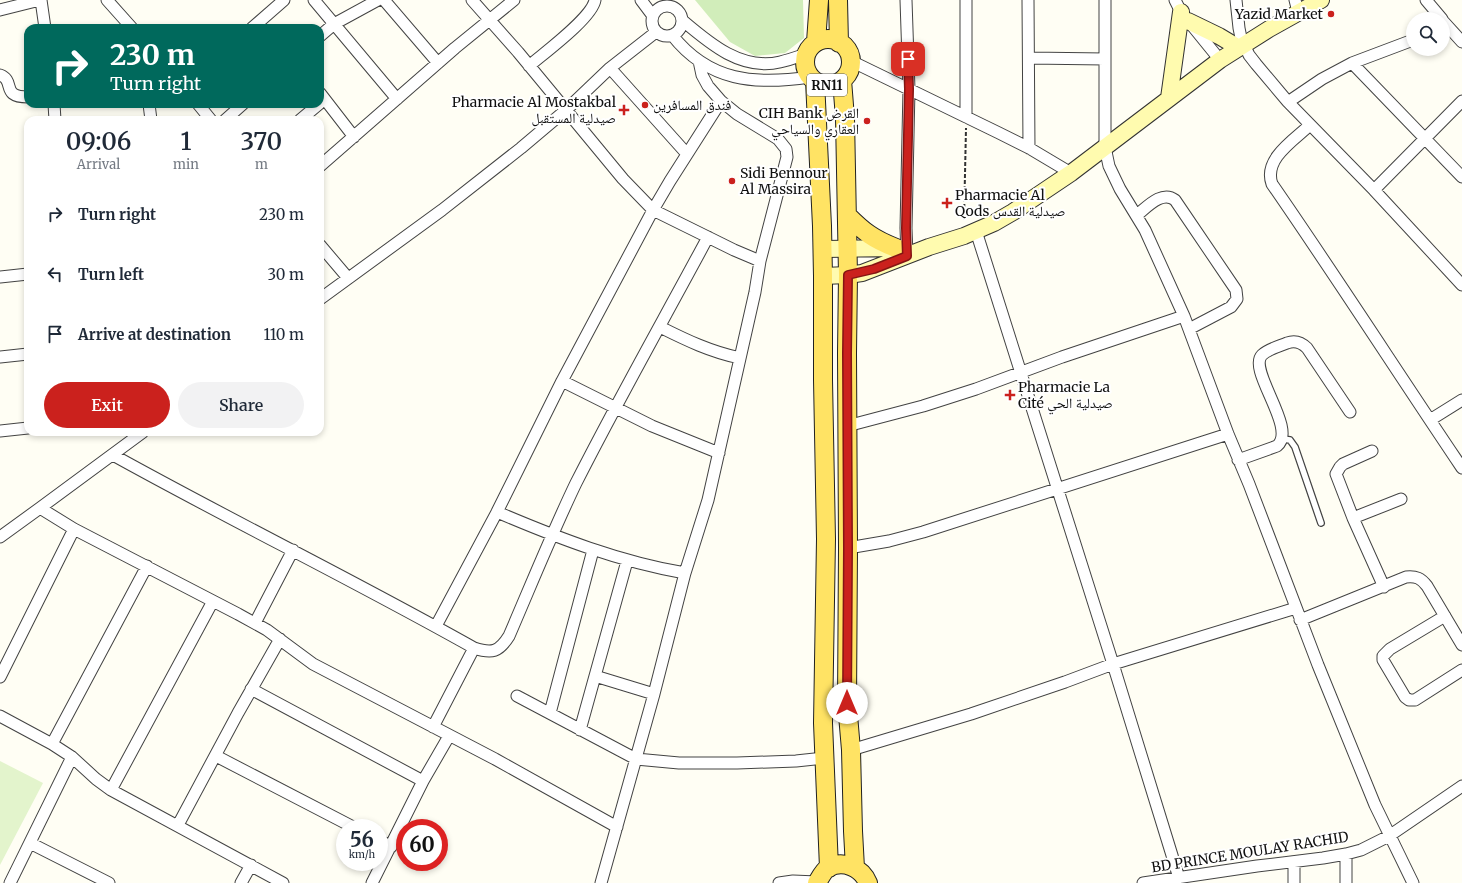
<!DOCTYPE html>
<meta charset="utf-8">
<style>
:root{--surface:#fff;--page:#f2f2f3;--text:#1f2937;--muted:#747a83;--accent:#cb211d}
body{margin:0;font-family:Merriweather,"Noto Naskh Arabic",serif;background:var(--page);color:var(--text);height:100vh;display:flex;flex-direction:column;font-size:15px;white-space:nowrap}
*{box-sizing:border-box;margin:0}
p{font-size:13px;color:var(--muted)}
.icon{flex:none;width:22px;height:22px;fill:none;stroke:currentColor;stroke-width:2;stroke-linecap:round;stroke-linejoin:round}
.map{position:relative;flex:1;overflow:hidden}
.side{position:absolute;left:24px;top:116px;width:300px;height:320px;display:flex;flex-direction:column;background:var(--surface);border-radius:12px;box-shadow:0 2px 6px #0003}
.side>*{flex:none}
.banner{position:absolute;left:24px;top:24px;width:300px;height:84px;border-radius:12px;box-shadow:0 2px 6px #0003;background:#00695c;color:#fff;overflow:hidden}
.fabs{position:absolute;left:1406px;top:12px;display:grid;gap:8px}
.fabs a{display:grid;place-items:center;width:44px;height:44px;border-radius:50%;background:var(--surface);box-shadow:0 2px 6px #0003;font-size:20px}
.speed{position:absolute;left:336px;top:819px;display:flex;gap:8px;font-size:20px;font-weight:700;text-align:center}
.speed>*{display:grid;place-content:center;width:52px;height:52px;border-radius:50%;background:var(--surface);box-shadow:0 2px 6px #0003;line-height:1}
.speed small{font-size:10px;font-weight:400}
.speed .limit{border:6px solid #d22;background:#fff;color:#111}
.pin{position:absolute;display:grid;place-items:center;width:34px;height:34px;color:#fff;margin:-17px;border-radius:8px;box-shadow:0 2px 6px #0006}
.me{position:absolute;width:44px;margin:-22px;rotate:0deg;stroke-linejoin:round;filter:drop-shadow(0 0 3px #0008)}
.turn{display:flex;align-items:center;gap:14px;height:84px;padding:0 20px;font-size:18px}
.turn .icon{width:52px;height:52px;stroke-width:2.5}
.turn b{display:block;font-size:28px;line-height:34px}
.eta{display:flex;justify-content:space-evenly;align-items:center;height:68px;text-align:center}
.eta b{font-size:24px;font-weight:600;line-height:28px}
.primary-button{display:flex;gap:8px;margin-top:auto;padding:8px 20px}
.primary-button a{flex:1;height:46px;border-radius:24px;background:var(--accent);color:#fff;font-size:16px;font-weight:600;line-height:46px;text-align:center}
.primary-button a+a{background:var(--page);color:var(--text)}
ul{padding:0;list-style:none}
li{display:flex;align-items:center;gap:12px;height:60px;padding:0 20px}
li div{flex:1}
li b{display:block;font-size:15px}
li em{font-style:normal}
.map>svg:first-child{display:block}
.green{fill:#d1edba}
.pitch{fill:#e3f4cc}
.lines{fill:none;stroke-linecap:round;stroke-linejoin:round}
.service-casing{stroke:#434343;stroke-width:8}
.minor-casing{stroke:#434343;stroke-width:13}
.secondary-casing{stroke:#323232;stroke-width:18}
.primary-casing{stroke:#212121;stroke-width:20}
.path{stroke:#323232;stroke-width:2;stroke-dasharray:4 2;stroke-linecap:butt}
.service{stroke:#fff;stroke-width:5.5}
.minor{stroke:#fff;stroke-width:11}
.secondary{stroke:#fffbaf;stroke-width:16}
.primary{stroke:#ffe364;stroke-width:18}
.route-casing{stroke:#841513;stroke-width:10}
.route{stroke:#cb211d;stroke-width:7}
.poi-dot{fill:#cb211d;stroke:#fff;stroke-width:1.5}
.labels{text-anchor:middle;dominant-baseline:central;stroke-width:4;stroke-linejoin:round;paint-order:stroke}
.shield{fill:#fff;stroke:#585858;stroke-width:1}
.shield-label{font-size:13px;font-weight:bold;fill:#101010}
.poi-label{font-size:14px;fill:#101010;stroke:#fff;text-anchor:start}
.street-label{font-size:14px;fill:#101010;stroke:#fff}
</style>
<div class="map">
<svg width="1462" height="883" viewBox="0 0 1462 883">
<rect width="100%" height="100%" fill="#fffef4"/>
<path class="green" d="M695 0H803L804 38 785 53 755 56 730 42Z"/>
<path class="pitch" d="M0 761 43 783 0 865Z"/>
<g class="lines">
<defs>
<path id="service" d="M1283 439 1290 440 1295 447 1321 523"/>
<path id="minor" d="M41 0 45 28
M107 0 132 28
M314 0 397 99
M384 0 438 63
M472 0 518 52 623 179 653 210 734 250 760 261
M641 0 653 16
M906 0 909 89 906 228 907 256
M1028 0 1029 148
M1105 0V147L1109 166 1120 189 1145 230 1184 316 1228 434 1249 484 1318 665 1375 805 1413 883
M1175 0 1181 12 1220 60
M1236 0 1239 28 1241 38 1249 55 1256 64 1288 102 1374 190 1462 285
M1295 0 1298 12
M1426 0 1442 19
M652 21a15 15 0 1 1 30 0a15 15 0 1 1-30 0Z
M0 10 40 0
M682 20C709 43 741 71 780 62 789 60 797 57 806 54
M1443 21 1462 42
M252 28 284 0
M672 35C709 82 755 85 810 77
M320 36 334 24 378 0
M1029 58 1105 59
M851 61 999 133 1029 148 1071 173
M1352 63 1462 177
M529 66C544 53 592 18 595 0
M610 68 687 154
M0 75C16 81 0 97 28 97
M320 93 354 137
M1288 102 1322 79 1352 63 1413 40
M54 104 55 120
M149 104 151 120
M198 104 211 120
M966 117V0
M225 120 243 104
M300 120 319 104
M1310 125C1294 140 1263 159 1272 184 1337 278 1398 373 1462 468
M320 166 455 48 514 0
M1374 190 1462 101
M1137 215C1147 207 1162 190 1175 200L1236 290 1237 299 1231 307 1189 329
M976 231 1113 664 1179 878
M320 245 348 278
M0 277 28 274
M320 299 442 210 521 148 566 110 610 68 656 32
M660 327C686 340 711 352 740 358
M0 357 28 354
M562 381 652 426 719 453
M1430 420 1462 400
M847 426 923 406 976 389 1062 357 1184 316
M0 431 28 428
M1372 451 1343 464 1340 467 1336 474 1353 518 1384 587
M113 455C232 521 355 581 474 648 492 654 499 652 509 636 531 585 552 533 576 483 618 400 664 319 708 237
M1238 460 1277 446C1298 429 1247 370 1262 355 1268 349 1280 346 1287 343 1295 340 1301 342 1307 348L1350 412
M40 508 74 529 238 614 267 630 313 664 495 759 617 827
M497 512C558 538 620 562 685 573
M1353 518 1401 499
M0 537 40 508 143 432
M848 548 889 541 923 532 1228 434
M1445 616 1390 649 1383 656V660L1405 697 1409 700H1415L1462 670
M1300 620 1406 577C1416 576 1421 578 1427 586L1462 645
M255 623 293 550
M436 626 497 512 562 381 653 210 670 181 721 101
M595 676 654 694
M0 677 74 529
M251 689 423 781
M517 696 636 759 679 763H737L796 761 824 758
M550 713 593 550
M0 716 52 744 72 757 96 779 111 790 283 883
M433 727 474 648
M580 730 627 561
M52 744 147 566
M851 750 971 714 1065 682 1113 664 1296 608
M216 756 355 828
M111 790 213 601
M178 825 238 713 280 639
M379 840 391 847
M30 843 109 883
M1346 854V883
M1294 862V883
M10 883 72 757
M241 883 251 865
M372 883 423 781 449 736
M601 883 654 694 685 573 708 500 755 292 760 261 787 157 786 149 778 139 737 114 721 101 708 86 702 75 699 61
M779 883 793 881 817 882
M1143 883 1257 866 1323 858 1346 854 1361 850 1389 836 1462 786"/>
<path id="secondary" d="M1188 21 1219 36 1239 48
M1169 98 1181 12
M823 249 898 248
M823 276 848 275 862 273 929 247 964 236 994 223 1013 212 1071 173 1220 60 1269 29 1321 0"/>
<path id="primary" d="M838 0 839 43
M805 62a23 23 0 1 1 46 0a23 23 0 1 1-46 0Z
M816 42 819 0
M842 80 845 118 848 275 847 353 848 548 847 703 851 750 853 831 855 868
M815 81 822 226 823 276V380L826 539 823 723 829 868
M847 215C864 232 873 239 896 248
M817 883C820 878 823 871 828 868 843 859 862 868 868 883"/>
</defs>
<use href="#service" class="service-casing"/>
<use href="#minor" class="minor-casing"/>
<use href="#secondary" class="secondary-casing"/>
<use href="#primary" class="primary-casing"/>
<path class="path" d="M964 220 966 128"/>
<use href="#service" class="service"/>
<use href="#minor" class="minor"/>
<use href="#secondary" class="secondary"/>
<use href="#primary" class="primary"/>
</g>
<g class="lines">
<defs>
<path id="route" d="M847 703 848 548 847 353 848 275 874 269 907 256 906 228 909 89 908 59"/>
</defs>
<use href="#route" class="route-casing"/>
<use href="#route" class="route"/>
</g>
<g class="poi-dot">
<circle cx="1331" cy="14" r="4"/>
<circle cx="645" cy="105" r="4"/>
<path d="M622 104h4v4h4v4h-4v4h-4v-4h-4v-4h4z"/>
<circle cx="867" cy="121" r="4"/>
<circle cx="732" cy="181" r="4"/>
<path d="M945 197h4v4h4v4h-4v4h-4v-4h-4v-4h4z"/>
<path d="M1008 389h4v4h4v4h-4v4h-4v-4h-4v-4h4z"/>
</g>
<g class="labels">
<rect class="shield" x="807" y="74" width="40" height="22" rx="3"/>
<g class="shield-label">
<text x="827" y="85">RN11</text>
</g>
<g class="poi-label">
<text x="1323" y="14" text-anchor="end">Yazid Market</text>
<text x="616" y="102" text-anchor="end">Pharmacie Al Mostakbal<tspan x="616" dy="16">صيدلية المستقبل</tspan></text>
<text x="653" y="105">فندق المسافرين</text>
<text x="859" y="113" text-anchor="end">CIH Bank القرض<tspan x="859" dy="16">العقاري والسياحي</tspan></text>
<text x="740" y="173">Sidi Bennour<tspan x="740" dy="16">Al Massira</tspan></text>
<text x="955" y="195">Pharmacie Al<tspan x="955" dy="16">Qods صيدلية القدس</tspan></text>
<text x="1018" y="387">Pharmacie La<tspan x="1018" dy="16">Cité صيدلية الحي</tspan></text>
</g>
<g class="street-label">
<text transform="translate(1250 852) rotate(-9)">BD PRINCE MOULAY RACHID</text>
</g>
</g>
</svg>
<div class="fabs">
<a><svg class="icon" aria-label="search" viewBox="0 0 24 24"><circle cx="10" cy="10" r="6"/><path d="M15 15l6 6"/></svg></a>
</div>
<div class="speed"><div>56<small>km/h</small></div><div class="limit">60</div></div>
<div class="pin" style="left:908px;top:59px;background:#d93025"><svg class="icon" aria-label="arrive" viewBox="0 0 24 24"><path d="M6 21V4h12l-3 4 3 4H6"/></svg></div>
<svg class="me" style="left:847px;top:703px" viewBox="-20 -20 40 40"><circle r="19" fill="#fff"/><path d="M0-13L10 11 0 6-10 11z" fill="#cb211d"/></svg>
<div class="banner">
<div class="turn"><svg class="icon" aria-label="right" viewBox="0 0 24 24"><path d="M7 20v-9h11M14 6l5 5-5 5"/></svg><div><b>230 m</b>Turn right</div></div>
</div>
<section class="side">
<div class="eta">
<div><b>09:06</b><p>Arrival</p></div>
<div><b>1</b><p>min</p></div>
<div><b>370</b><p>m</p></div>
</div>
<ul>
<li><svg class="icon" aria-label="right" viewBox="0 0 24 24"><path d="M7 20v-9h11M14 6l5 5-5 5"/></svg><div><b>Turn right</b></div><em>230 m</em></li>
<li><svg class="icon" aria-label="left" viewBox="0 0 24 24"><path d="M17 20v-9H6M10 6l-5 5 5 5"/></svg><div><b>Turn left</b></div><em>30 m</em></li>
<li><svg class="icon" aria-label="arrive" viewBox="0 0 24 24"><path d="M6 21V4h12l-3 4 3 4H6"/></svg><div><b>Arrive at destination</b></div><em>110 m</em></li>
</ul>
<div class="primary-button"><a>Exit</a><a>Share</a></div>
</section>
</div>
